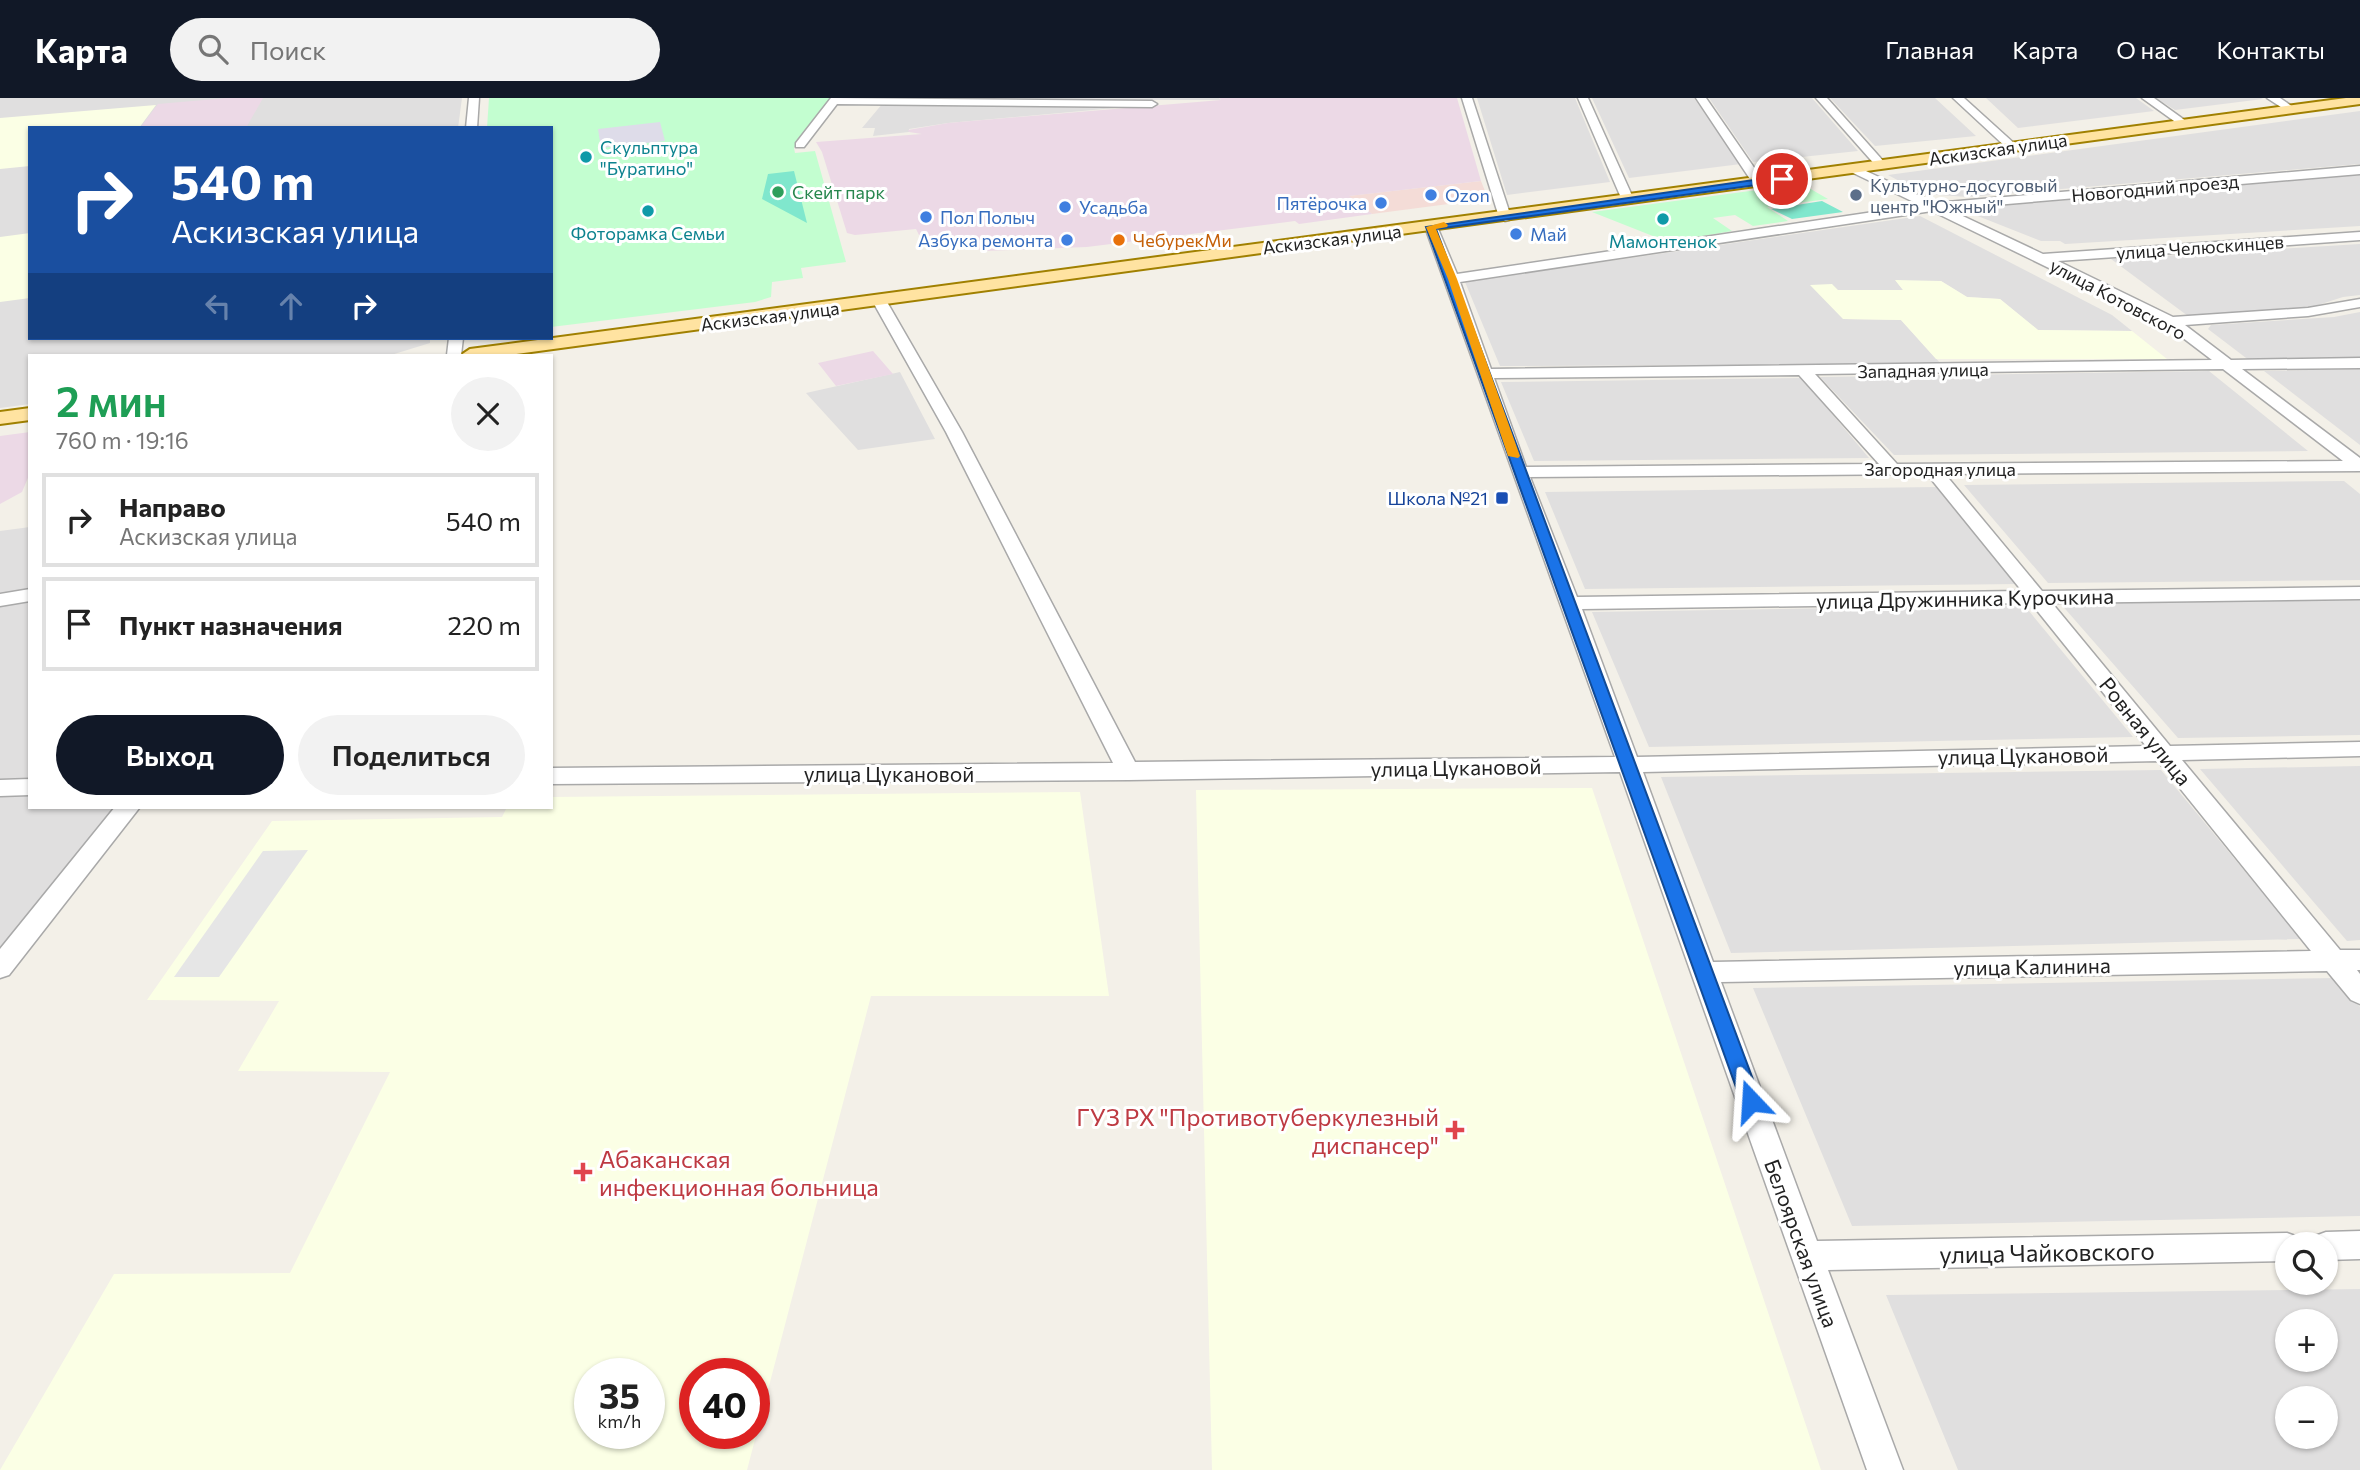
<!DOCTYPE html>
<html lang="ru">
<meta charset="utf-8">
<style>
:root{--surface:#fff;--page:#f2f2f2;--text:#222;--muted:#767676;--line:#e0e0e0;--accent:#111827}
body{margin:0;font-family:Commissioner,sans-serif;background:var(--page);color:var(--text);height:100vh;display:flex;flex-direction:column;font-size:26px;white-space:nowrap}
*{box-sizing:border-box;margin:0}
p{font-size:23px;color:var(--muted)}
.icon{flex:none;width:38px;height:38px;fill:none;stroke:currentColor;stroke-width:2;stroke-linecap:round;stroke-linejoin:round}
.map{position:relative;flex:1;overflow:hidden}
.side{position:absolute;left:28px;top:256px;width:525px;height:455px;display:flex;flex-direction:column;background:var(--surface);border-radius:0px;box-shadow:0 2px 5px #0004}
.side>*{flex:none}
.guide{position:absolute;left:28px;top:28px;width:525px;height:214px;border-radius:0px;box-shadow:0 2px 5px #0004;background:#1a4fa0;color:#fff;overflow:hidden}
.fabs{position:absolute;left:2275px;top:1134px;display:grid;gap:14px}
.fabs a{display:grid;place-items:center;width:63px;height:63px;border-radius:50%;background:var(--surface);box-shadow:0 2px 5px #0004;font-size:35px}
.speed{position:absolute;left:574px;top:1260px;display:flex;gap:14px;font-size:35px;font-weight:700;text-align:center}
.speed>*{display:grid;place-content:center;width:91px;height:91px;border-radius:50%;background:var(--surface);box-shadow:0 2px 5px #0004;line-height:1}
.speed small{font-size:18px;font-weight:400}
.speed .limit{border:10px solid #d22;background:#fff;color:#111}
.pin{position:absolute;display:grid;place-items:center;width:60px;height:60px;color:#fff;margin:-30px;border:4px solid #fff;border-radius:50%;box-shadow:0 2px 7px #0007}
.me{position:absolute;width:77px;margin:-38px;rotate:340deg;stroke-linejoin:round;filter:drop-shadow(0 0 5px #0008)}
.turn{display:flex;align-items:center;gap:24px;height:147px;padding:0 28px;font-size:32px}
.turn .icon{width:91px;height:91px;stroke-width:2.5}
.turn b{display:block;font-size:49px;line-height:60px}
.lanes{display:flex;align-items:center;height:66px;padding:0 28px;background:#0003;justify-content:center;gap:35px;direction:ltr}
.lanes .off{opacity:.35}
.round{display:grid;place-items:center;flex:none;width:74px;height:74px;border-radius:37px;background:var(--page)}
.headline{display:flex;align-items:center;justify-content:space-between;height:119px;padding:0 28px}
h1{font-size:42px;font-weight:600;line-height:52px;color:#1e9e55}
.action{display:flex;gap:14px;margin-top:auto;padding:14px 28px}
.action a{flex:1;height:80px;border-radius:42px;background:var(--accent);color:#fff;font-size:28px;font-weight:600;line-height:80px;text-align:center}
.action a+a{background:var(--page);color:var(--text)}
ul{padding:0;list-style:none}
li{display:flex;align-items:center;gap:21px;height:94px;margin:0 14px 10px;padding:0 14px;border:4px solid var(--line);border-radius:0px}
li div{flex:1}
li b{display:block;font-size:26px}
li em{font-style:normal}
header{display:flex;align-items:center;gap:42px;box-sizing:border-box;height:98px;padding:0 35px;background:var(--accent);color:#fff}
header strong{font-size:33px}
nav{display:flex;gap:38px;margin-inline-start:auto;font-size:24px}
.search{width:490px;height:63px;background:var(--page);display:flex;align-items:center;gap:18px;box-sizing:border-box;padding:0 24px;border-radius:38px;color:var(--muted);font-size:26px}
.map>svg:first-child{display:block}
.residential{fill:#e0dfdf;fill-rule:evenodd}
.commercial{fill:#f4dcd7}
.industrial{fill:#ecd9e6}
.education{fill:#fbffe5;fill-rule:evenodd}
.park{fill:#c3fed0}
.pitch{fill:#80e7cd}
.parking{fill:#e6e6e6}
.plaza{fill:#dedce9}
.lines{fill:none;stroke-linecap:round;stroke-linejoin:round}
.minor-casing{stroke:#a9a9a9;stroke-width:3}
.major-casing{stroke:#a08000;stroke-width:4}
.minor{fill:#fff;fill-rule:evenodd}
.major{fill:#ffe3a1;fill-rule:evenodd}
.route{fill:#1a73e8;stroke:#114b97;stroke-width:2}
.slow{fill:#f59e0b}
.culture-dot{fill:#0f9aa8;stroke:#fff;stroke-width:2.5}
.leisure-dot{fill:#2e9e5b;stroke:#fff;stroke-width:2.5}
.shop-dot{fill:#3f7fe0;stroke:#fff;stroke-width:2.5}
.service-dot{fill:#5c6f8a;stroke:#fff;stroke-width:2.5}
.food-dot{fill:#e8710a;stroke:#fff;stroke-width:2.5}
.transit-dot{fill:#1a4fb4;stroke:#fff;stroke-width:2.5}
.health-dot{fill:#e0444e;stroke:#fff;stroke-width:2.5}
.labels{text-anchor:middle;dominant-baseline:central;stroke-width:6;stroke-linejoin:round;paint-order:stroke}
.far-culture-label{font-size:18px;fill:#0d838f;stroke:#fff}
.far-street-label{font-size:18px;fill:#222;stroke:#fff}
.far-service-label{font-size:18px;fill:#4e5e75;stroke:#fff;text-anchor:start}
.far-leisure-label{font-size:18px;fill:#27864d;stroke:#fff;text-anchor:start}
.far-shop-label{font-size:18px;fill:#366cbe;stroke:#fff;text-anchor:start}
.far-food-label{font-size:18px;fill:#c56008;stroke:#fff;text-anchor:start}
.far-transit-label{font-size:18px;fill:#164399;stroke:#fff;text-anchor:end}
.street-label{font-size:21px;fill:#222;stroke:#fff}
.near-health-label{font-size:24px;fill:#be3a42;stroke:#fff;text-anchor:end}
.near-street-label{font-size:24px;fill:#222;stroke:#fff}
</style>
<header>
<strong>Карта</strong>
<div class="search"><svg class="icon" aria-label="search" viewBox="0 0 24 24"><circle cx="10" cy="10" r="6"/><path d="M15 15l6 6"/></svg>Поиск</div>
<nav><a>Главная</a><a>Карта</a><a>О нас</a><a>Контакты</a></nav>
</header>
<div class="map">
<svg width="2360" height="1372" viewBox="0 0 2360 1372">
<rect width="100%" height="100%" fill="#f3f0e8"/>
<path class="residential" d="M0 0H462L458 30H30V240H430V245L391 257H30V306L0 310Z
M879 0H1219L1221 2H878Z
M1477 0H1575L1610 84 1507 97Z
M1592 0H1694L1741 66 1629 80Z
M1709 0H1812L1858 53 1753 64Z
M1830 0H1935L1976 38 1875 48Z
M1986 0H2136L2154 13 2018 30Z
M2156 0H2261L2263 1 2175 12Z
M883 5 1137 8 948 25 909 31V34L873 38 875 30H862Z
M2360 13V66L1968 99 1924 96 1888 77Z
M2360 77V128L2065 146 2060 143H2041L1960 111Z
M1920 118 2112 217 2132 233 2038 232 2000 201 1967 199 1941 183H1896L1903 192H1838L1843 221 1901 222 1941 266 1500 268 1465 184Z
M2360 146V197L2343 199 2312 209 2255 217 2192 221 2111 161Z
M2360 214V260L2250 263 2208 231 2211 227 2334 219Z
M2360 271V347L2264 273Z
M2209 273 2308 353 1894 357 1820 279Z
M900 274 935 341 858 352 806 295Z
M1802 280 1869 360 1534 363 1501 284Z
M2344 383 2360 396V482L2048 485 1964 387Z
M1937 389 2018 486 1585 491 1545 394Z
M30 429V683L0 684V433Z
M2360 502V637L2178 640 2060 505Z
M2024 507 2133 639 1649 649 1592 514Z
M2360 668V842L2347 843 2200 671Z
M2161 672 2301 841 1731 855 1661 679Z
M0 695H30V709H122L0 861Z
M2336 880 2360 909V1118L1852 1128 1753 890Z
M2360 1191V1372H1958L1886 1197ZM2287 1223H2326V1262H2287ZM2287 1300H2326V1339H2287Z"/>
<path class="commercial" d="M1481 83 1487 98 1464 104 1372 116 1348 98Z"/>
<path class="industrial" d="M227 0H263L246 30H140L158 6Z
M1219 0H1457L1481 83 1349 98 1372 116 1299 126 1295 123 1087 149 983 153 958 143 942 145 919 137 916 131 855 137 847 135 822 54 816 44 922 36 909 34 908 32 948 25 1221 2Z
M873 253 893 276 836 288 818 265Z
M30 334V375L22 394 0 406V338Z"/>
<path class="education" d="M156 7 139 30H30V68L0 71V20Z
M30 135V200L0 204V139Z
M1895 182 1941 183 1967 199 2000 201 2038 232 2132 233 2167 261H1936L1901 222 1843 221 1810 187 1832 186 1838 192H1903Z
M1592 690 1821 1372H1212L1196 692Z
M1080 694 1109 898H871L747 1372H0L114 1176 290 1175 390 974 238 973 279 903 147 902 272 723 502 719 507 709H551V699ZM590 1276H649V1335H590ZM695 1276H754V1335H695Z"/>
<path class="park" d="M489 0H830L794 50 795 55 815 53 846 164 801 170 803 180 772 184 771 199 755 204 551 229V30H487Z
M1802 86 1828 101 1767 109 1788 123 1753 128 1735 117 1713 120 1732 133 1668 144 1592 114Z"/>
<path class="pitch" d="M794 73 807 125 762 101 768 76Z
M1822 103 1843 114 1792 121 1771 111Z"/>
<path class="parking" d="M308 752 219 879H174L263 753Z"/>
<path class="plaza" d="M660 24 665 43 601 50 598 31Z"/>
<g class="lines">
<defs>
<path id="minor" d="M469 0H479L477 30H466Z
M831 0 1152 3 1157 6 1152 9 837 6 804 49H796V45Z
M1462 0H1472L1511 119 1509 122 1505 123 1499 119Z
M1578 0H1588L1634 102 1632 105 1622 102Z
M1696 0H1706L1764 84 1762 87H1754Z
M1816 0H1827L1885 65V69H1877Z
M1953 0H1964L2016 47V51H2008Z
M2142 0H2154L2190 26 2181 28Z
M2267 0H2280L2296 11 2287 13Z
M1853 67 1935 105 2360 68V76L1948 111 2043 156 2360 134V142L2058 163 2173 219 2308 210 2360 201V209L2308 218 2185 227 2231 262 2360 260V270L2242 271 2360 360V373L1945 376 2042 493 2360 489V501L2052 505 2170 648 2360 644V658L2182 662 2340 852H2360V872H2357L2360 876V906L2351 902 2327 873 1721 884 1817 1143 2287 1135 2298 1139 2301 1146H2287V1163L1828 1172 1903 1372H1867L1620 674 1129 682 551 686V670L1113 665 946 334 873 204 880 200 887 204 962 334 1135 664 1615 659 1425 129 1426 126H1436L1457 176 1920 107 1849 73V69ZM1932 113 2166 227 2212 262 1491 271 1460 184ZM2223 271 2343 363 1897 366 1815 276ZM1799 277 1879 366 1526 369 1494 280ZM1927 376 2022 493 1577 499 1530 379ZM2031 505 2146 648 1637 659 1582 511ZM2158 663 2311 853 1713 864 1643 674Z
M449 240H463L461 257H447Z
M30 491V503L0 508V496Z
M30 681V697L0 698V682Z
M115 709H140L9 877 0 880V851Z
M2360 1133V1161L2326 1162V1146H2311L2315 1138 2326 1134Z"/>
<path id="major" d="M2346 0H2360V6L509 257H461L470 251Z
M30 310V322L0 326V314Z"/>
</defs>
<use href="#minor" class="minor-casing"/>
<use href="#major" class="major-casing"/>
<use href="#minor" class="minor"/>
<use href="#major" class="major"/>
</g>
<path class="route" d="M1782 78 1785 83 1436 131 1761 1003 1758 1009 1751 1012 1744 1009 1741 1003 1426 129Z"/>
<path class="slow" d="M1444 124 1448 127 1447 129 1436 131 1457 181 1520 358 1518 360 1508 358 1448 181 1426 129Z"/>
<g class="culture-dot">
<circle cx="586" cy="59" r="7"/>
<circle cx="648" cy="113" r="7"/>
<circle cx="1663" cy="121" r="7"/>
</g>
<circle class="leisure-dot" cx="778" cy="94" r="7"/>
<g class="shop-dot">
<circle cx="1431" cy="97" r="7"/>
<circle cx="1381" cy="105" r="7"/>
<circle cx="1065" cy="109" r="7"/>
<circle cx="926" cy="119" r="7"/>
<circle cx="1516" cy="136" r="7"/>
<circle cx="1067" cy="142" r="7"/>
</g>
<circle class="service-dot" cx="1856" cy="97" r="7"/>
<circle class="food-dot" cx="1119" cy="142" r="7"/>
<rect class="transit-dot" x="1495" y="393" width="14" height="14" rx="3.5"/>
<g class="health-dot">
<path d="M1451.5 1021.5h7v7h7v7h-7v7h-7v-7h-7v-7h7z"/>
<path d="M579.5 1063.5h7v7h7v7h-7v7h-7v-7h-7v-7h7z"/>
</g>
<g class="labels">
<g class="far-culture-label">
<text x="600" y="49" text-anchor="start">Скульптура<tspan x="600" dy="21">"Буратино"</tspan></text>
<text x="648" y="135">Фоторамка Семьи</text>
<text x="1663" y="143">Мамонтенок</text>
</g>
<g class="far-street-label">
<text transform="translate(1998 51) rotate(-8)">Аскизская улица</text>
<text transform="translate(2155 90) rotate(-5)">Новогодний проезд</text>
<text transform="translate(1332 141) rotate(-7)">Аскизская улица</text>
<text transform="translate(2200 149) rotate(-4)">улица Челюскинцев</text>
<text transform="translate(2118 201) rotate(28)">улица Котовского</text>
<text transform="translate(770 218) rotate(-7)">Аскизская улица</text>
<text transform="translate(1923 272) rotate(-1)">Западная улица</text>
<text x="1940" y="371">Загородная улица</text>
</g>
<g class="far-service-label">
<text x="1870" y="87">Культурно-досуговый<tspan x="1870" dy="21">центр "Южный"</tspan></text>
</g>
<g class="far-leisure-label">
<text x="792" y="94">Скейт парк</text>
</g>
<g class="far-shop-label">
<text x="1445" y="97">Ozon</text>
<text x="1367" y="105" text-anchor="end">Пятёрочка</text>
<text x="1079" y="109">Усадьба</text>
<text x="940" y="119">Пол Полыч</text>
<text x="1530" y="136">Май</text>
<text x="1053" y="142" text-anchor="end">Азбука ремонта</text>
</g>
<g class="far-food-label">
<text x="1133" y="142">ЧебурекМи</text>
</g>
<g class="far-transit-label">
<text x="1488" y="400">Школа №21</text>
</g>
<g class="street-label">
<text transform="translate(1965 500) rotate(-1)">улица Дружинника Курочкина</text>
<text transform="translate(2146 633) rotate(51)">Ровная улица</text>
<text transform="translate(2023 657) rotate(-1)">улица Цукановой</text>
<text transform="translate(1456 669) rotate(-1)">улица Цукановой</text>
<text x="889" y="675">улица Цукановой</text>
<text transform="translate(2032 868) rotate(-1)">улица Калинина</text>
<text transform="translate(1802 1145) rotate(70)">Белоярская улица</text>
</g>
<g class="near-health-label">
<text x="1439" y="1018">ГУЗ РХ "Противотуберкулезный<tspan x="1439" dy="28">диспансер"</tspan></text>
<text x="599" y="1060" text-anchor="start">Абаканская<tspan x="599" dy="28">инфекционная больница</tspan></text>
</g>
<g class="near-street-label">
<text transform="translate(2047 1154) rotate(-1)">улица Чайковского</text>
</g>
</g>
</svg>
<div class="fabs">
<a><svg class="icon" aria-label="search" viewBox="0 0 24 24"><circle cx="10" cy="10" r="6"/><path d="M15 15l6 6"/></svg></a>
<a>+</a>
<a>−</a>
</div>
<div class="speed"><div>35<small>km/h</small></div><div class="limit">40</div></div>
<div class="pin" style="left:1782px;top:81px;background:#d93025"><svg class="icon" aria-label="arrive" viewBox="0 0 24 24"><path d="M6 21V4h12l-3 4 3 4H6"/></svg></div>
<svg class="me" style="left:1751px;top:1003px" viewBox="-20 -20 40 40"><path d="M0-17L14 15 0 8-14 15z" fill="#1a73e8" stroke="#fff" stroke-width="4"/></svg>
<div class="guide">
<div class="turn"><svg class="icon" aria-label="right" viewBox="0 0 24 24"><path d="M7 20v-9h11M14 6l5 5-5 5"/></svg><div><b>540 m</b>Аскизская улица</div></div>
<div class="lanes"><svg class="icon off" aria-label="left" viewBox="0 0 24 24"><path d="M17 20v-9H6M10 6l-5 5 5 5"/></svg><svg class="icon off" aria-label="ahead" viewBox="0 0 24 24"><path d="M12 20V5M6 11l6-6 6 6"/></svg><svg class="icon" aria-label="right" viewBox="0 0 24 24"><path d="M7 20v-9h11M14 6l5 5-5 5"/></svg></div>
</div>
<section class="side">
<div class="headline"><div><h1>2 мин</h1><p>760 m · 19:16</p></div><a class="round"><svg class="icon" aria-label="close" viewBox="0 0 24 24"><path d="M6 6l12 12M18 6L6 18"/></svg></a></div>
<ul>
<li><svg class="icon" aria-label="right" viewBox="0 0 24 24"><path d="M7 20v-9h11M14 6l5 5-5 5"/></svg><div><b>Направо</b><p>Аскизская улица</p></div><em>540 m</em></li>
<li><svg class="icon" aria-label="arrive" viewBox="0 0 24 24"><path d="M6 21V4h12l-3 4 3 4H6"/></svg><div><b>Пункт назначения</b></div><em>220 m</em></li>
</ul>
<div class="action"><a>Выход</a><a>Поделиться</a></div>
</section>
</div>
